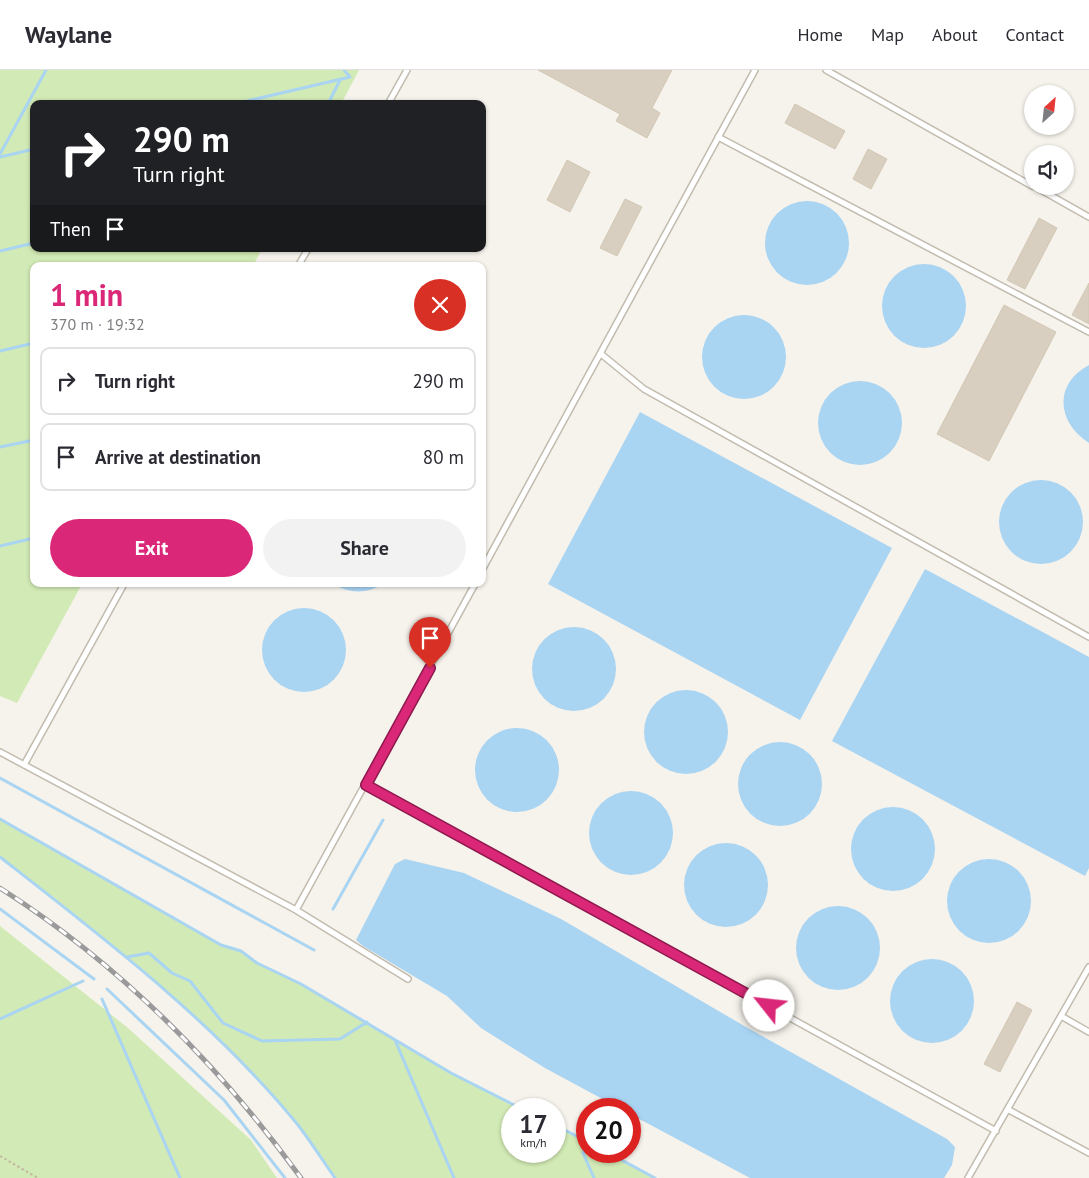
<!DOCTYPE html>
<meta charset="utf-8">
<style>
:root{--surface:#fff;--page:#f2f2f3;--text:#2b2b33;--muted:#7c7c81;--line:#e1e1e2;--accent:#db2777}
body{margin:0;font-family:"PT Sans",sans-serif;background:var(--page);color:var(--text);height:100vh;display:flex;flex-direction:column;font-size:19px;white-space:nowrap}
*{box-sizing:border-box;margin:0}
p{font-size:16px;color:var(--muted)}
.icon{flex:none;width:28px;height:28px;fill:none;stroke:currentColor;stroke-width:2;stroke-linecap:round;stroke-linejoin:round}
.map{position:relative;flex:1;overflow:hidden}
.sheet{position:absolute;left:30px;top:192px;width:456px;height:325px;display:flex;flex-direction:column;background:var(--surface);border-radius:10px;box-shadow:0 1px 4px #0004}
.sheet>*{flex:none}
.top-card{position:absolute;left:30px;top:30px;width:456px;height:152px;border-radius:10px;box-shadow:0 1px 4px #0004;background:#202124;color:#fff;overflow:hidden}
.needle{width:32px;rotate:27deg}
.controls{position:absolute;left:1024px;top:15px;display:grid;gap:10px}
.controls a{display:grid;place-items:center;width:50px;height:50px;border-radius:50%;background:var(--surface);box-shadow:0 1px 4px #0004;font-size:25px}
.speed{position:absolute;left:501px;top:1028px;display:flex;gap:10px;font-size:25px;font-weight:700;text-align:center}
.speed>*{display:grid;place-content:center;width:65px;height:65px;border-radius:50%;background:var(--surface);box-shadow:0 1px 4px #0004;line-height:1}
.speed small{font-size:12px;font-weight:400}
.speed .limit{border:8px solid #d22;background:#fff;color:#111}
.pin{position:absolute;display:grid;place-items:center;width:42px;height:42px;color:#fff;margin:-51px -21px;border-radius:50% 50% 50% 0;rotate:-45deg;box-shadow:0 0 5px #0007}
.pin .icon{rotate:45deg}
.me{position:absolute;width:55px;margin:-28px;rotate:299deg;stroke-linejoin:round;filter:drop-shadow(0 0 4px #0008)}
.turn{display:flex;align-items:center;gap:18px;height:105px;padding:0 20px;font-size:22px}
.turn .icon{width:65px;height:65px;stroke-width:2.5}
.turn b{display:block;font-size:35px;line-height:42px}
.then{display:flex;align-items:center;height:48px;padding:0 20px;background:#0003;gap:10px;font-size:19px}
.round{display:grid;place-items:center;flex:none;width:52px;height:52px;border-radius:26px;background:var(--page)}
.head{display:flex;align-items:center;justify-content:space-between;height:85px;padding:0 20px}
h1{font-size:30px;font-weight:600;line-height:38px;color:var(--accent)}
.button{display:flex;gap:10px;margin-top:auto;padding:10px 20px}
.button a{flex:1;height:58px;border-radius:30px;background:var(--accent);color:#fff;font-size:20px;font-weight:600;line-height:58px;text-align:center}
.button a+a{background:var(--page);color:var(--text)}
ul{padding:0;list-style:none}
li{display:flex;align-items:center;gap:15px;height:68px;margin:0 10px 8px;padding:0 10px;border:2px solid var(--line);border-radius:10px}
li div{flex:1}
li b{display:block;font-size:19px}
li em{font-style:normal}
header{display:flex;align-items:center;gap:30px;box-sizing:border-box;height:70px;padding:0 25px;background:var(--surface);border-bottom:1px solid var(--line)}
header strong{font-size:24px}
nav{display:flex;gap:28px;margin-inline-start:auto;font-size:18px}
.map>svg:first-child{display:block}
.green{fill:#d2eab5}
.water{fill:#a9d4f2}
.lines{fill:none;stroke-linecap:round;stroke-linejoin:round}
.stream{stroke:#a9d4f2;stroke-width:3}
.building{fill:#d8cfc1;stroke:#d3c7b4}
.service-casing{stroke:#c2bbae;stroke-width:8}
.path{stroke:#c4b79f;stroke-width:2;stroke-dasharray:2.5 2.5;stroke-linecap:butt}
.service{stroke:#fff;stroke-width:5}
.rail-casing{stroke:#9a9a9a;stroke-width:5}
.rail{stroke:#fff;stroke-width:3;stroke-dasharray:9;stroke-linecap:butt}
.route-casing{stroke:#8e194d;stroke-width:12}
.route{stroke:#db2777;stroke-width:9}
</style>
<header>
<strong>Waylane</strong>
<nav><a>Home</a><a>Map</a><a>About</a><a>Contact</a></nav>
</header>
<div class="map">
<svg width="1089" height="1108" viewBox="0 0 1089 1108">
<rect width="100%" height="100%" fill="#f6f3ec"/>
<path class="green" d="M0 0H359L341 34H34V179H262L253 196H34V514H82L17 633 0 626Z
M0 749 221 875 241 881 257 893 301 914 451 1003 522 1039H512V1081H555V1055L587 1072 588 1081H605L655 1108H335C323 1091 311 1072 298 1055 213 951 105 869 0 787Z
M0 856 128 958 251 1070 277 1108H0Z"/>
<path class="water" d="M765 173a42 42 0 1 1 84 0a42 42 0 1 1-84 0Z
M882 236a42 42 0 1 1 84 0a42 42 0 1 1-84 0Z
M702 287a42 42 0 1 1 84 0a42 42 0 1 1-84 0Z
M1089 295V373C1057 353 1053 314 1089 295Z
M818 353a42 42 0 1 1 84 0a42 42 0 1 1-84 0Z
M640 342 892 478 800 650 548 514Z
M999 452a42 42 0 1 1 84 0a42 42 0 1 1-84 0Z
M925 499 1089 587V798L1085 806 832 671Z
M333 514H383C367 524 350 524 333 514Z
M262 580a42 42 0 1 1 84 0a42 42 0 1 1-84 0Z
M532 599a42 42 0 1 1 84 0a42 42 0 1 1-84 0Z
M644 662a42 42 0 1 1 84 0a42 42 0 1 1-84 0Z
M475 700a42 42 0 1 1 84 0a42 42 0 1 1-84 0Z
M738 714a42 42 0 1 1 84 0a42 42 0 1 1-84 0Z
M589 763a42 42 0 1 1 84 0a42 42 0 1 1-84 0Z
M851 779a42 42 0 1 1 84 0a42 42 0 1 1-84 0Z
M684 815a42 42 0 1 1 84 0a42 42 0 1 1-84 0Z
M947 831a42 42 0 1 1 84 0a42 42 0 1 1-84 0Z
M405 789 464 803 561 849 746 957 947 1069 955 1077 952 1095 944 1108H750L630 1044V1039H621L545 998 481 958 447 926 363 876 356 870 395 794Z
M796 878a42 42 0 1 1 84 0a42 42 0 1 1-84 0Z
M890 931a42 42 0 1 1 84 0a42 42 0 1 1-84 0Z"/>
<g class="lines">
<path class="stream" d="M234 34 350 7 344 0
M328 34 340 10
M0 84 46 0
M0 87 34 79
M0 181 34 173
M0 281 34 273
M0 377 34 370
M0 476 34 468
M0 708 314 880
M0 749 221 875 241 881 257 893 301 914 451 1003 522 1039
M0 787C105 869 213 951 298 1055 311 1072 323 1091 335 1108
M0 839 94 909
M333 839 383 750
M127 887 149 883 172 903 190 911 223 953 262 971 340 969 367 952
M107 919 224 1030 285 1108
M102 929 180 1108
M0 949 83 911
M395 970 454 1108
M555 1055 588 1072
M587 1072 583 1083 594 1108
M605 1081 655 1108"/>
</g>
<path class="building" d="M538 0H672L652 38 660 43 647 68 616 51 620 44Z
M795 34 845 61 835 79 785 53Z
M868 79 887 89 871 119 853 109Z
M567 90 590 102 570 142 547 130Z
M625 129 642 137 617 186 600 178Z
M1039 148 1057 158 1025 219 1007 210Z
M1089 213V254L1072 245Z
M1004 235 1056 262 989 391 937 364Z
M1017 932 1032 940 1000 1002 984 994Z"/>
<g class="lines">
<defs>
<path id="service" d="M826 0 1032 116
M388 34 407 0
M718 67 1089 262
M1034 116 1089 147
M298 196 308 179
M601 284 644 319 1089 567
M482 500 755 0
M0 682 296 840 408 909
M24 695 124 514
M366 715 996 1061
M296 840 475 514
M1061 946 1089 962
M1009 1040 1089 1083
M968 1108 1089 897"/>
</defs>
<use href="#service" class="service-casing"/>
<path class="path" d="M0 1086 38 1108"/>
<use href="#service" class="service"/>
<defs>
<path id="rail" d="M0 818C118 893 219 995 301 1108"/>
</defs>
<use href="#rail" class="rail-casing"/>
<use href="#rail" class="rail"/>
</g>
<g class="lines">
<defs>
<path id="route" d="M430 598 366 715 769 936"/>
</defs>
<use href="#route" class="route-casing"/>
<use href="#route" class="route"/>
</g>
</svg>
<div class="controls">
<a><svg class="needle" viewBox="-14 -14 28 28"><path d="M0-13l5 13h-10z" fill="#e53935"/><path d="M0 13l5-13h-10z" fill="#7c7c81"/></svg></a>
<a><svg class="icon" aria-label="sound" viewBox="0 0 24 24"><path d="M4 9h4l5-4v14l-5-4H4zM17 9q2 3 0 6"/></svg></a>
</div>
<div class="speed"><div>17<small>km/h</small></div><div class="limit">20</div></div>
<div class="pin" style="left:430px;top:598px;background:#d93025"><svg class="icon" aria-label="arrive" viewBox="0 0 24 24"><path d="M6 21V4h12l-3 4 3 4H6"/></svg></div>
<svg class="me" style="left:769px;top:936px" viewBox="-20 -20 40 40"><circle r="19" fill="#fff"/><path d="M0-13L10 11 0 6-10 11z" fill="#db2777"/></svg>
<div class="top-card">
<div class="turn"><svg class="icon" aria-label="right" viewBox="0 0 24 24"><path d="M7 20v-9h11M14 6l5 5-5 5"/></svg><div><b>290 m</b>Turn right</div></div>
<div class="then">Then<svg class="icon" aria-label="arrive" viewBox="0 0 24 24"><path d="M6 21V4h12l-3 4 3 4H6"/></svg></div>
</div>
<section class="sheet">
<div class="head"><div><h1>1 min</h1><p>370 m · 19:32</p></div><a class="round" style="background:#d93025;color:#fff"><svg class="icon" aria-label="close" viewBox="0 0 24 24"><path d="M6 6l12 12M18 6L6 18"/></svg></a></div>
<ul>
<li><svg class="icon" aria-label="right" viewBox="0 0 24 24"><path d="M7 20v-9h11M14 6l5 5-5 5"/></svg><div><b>Turn right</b></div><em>290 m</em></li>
<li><svg class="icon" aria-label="arrive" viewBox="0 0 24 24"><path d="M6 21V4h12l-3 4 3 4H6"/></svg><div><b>Arrive at destination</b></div><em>80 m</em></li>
</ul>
<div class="button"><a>Exit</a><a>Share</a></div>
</section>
</div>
